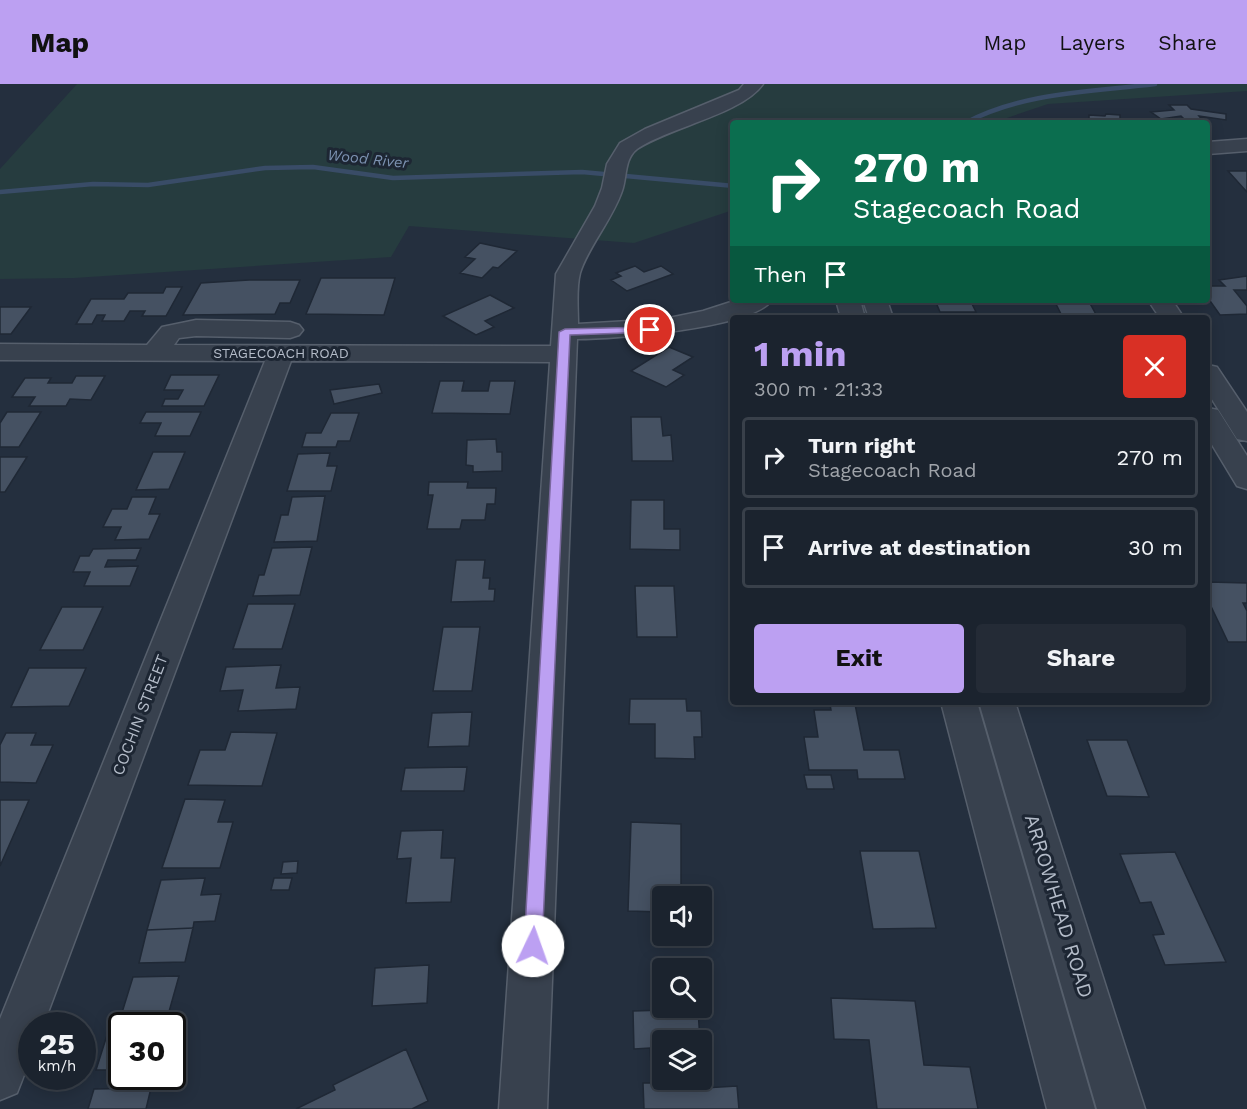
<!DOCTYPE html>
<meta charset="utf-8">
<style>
:root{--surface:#1b232e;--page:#242b36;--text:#f1f3f6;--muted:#a0a4aa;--line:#39404a;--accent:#bca0f2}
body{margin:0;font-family:"Work Sans",sans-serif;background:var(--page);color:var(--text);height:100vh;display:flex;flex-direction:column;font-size:22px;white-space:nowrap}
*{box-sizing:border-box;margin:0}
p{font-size:20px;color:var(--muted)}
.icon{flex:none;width:33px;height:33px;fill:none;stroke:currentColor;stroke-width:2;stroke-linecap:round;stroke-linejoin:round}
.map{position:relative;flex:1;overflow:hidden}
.side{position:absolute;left:730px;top:231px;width:480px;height:390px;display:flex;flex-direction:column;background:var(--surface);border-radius:6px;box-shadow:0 3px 15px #0003,0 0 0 2px var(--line)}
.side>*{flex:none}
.guide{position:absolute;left:730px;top:36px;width:480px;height:183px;border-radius:6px;box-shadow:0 3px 15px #0003,0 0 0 2px var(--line);background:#0b6e4f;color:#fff;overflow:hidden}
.controls{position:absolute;left:652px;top:802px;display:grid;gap:12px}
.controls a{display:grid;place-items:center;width:60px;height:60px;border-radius:6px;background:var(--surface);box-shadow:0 3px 15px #0003,0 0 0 2px var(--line);font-size:30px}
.speed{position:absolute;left:18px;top:928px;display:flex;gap:12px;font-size:30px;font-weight:700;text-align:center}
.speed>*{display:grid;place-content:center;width:78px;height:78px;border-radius:50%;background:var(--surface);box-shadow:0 3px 15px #0003,0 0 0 2px var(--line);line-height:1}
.speed small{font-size:15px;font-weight:400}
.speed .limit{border:3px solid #111;border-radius:9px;background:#fff;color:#111}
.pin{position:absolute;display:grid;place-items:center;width:51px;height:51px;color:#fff;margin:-26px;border:3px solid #fff;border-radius:50%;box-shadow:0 2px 6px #0007}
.me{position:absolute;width:66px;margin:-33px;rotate:3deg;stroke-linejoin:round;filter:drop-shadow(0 0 4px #0008)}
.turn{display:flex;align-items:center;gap:21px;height:126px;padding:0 24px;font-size:27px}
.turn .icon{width:78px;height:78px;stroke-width:2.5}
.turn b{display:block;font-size:42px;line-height:51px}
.then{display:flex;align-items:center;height:57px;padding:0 24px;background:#0003;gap:12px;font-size:22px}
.round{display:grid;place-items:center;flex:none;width:63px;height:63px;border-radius:6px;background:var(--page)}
.summary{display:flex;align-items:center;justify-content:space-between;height:102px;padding:0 24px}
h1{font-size:36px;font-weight:700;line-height:45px;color:var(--accent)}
.primary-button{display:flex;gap:12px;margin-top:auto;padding:12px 24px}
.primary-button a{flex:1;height:69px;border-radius:6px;background:var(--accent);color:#111;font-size:24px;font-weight:700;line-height:69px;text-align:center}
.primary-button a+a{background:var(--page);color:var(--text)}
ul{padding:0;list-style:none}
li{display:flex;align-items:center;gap:18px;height:81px;margin:0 12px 9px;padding:0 12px;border:3px solid var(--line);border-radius:6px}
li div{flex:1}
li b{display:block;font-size:22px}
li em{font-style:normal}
header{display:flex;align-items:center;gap:36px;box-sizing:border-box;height:84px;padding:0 30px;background:var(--accent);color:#111}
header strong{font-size:28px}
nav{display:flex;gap:33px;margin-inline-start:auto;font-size:21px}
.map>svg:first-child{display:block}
.green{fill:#263c3f}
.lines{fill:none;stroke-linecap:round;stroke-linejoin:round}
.stream{stroke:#394c67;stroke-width:4.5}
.building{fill:#455162;stroke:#1f2835;stroke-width:1.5}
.minor-casing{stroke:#565f6c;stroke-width:3}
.minor{fill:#38414e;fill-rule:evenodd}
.route{fill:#bca0f2;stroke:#7a689d;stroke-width:1.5}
.labels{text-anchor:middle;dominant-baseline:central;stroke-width:6;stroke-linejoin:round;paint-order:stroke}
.far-street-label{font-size:14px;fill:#b4bcc9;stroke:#1d2633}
.far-water-label{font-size:15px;font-style:italic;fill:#7c92b1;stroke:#1d2633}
.street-label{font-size:16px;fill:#b4bcc9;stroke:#1d2633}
.near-street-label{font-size:20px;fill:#b4bcc9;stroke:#1d2633}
</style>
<header>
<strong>Map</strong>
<nav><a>Map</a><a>Layers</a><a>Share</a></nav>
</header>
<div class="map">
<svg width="1247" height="1025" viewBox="0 0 1247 1025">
<rect width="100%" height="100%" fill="#242f3e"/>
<path class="green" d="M77 0H1247V7L1048 20 992 39H734L733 126 634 159 409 142 391 173 74 194 0 195V85Z"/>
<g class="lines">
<path class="stream" d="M965 39C1024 8 1090 8 1155 0
M0 108 93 100 148 101 265 84 313 83 393 94 582 88 734 102"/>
</g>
<path class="building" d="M1169 21H1187L1191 25 1226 30V36L1199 32 1203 37H1186L1181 32 1161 35 1151 28 1174 26Z
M1106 30 1120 31V35L1141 39H1089V31L1105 32Z
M1228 87H1247V108Z
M480 159 517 167 498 184 493 183 482 194 460 189 475 175 465 173Z
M635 182 644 188 661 182 673 190 627 207 611 196 621 192 616 189Z
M1247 192V206H1234L1247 222V230L1220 231 1208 214V202H1225L1219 196Z
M321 194H395L384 231 306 230Z
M249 196H300L290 219H280L275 230 183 231 201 199Z
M166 203H182L166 232H142L145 227H130L124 237H102L105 231H97L92 240H76L91 215H124L128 209H163Z
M490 211 514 224 485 237 494 243 476 251 443 232Z
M935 216H970L976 228H940Z
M1054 216H1088L1098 234H1063Z
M0 223H31L11 250H0Z
M669 263 693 273 673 286 684 291 666 303 631 287Z
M171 291H219L204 322H162L165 315H178L183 306H164Z
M76 292H105L91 316 70 315 66 322H29L35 313H12L25 294H51L48 299H72Z
M440 297H464L462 307H488L490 297H515L510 330 432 329Z
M379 300 382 309 334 320 330 306Z
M7 328H41L19 363H0V339Z
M146 328H201L190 352H155L161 339H140Z
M331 329H359L350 357H338L336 363H302L306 349H321Z
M631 333H661L663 352 671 351 673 377H632Z
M496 355 497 368H502V387L473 388V382L466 381 467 356Z
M153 368H185L169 405 136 406Z
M330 369 327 382H337L331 407H287L298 370Z
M0 373H27L5 408H0Z
M429 398H468L467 404H496L495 420H487L485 436H462L460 445H427L433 411H428Z
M325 412 317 457 274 458 281 431H288L292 413Z
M132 413H156L149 430H160L149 455 115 456 121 443H103L112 425H127Z
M631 416H664V445H680V466L630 465Z
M312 463 300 511 253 512 259 491H264L272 464Z
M141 464 136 476H108L105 483 138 482 130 502H84L90 488H73L80 472H89L93 465Z
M456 476H485L483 494H490L489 505H495L494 517 451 518Z
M1208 498 1247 499V519H1243L1247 527V558H1228L1208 516Z
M635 502H674L677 553H637Z
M248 520H295L282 565H233Z
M62 523H103L83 566H40Z
M443 543H480L472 607H433Z
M281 581 276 604 300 603 296 625 238 627 243 606 220 607 226 583Z
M29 584H86L69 622 11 623Z
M630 615H686L687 627H701L702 653H694L695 675 655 674V640H629Z
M830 620H855L864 666H899L905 695H858L857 686H809L804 653H818L814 626H831Z
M472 628 469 662 428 663 432 629Z
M231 648 277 649 262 702 188 701 200 666H225Z
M6 649H36L31 661H53L36 699 0 698V661Z
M1087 656H1127L1149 713 1107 712Z
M467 683 464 707H401L405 684Z
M804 691H831L834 705H807Z
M185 715 225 716 218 738H233L220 784H162Z
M0 716H29L0 782Z
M631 738 681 740V813H663V828L628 827Z
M443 746 441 774H455L451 818 406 819 411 774 397 775 401 747Z
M860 767H919L936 844 873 845Z
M1175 768 1226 878 1165 881 1153 851 1164 850 1151 818 1140 819 1120 770Z
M298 777 297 789 281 790 283 778Z
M205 794 201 811 221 810 215 837 194 838 193 844 147 846 161 796Z
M274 794H292L289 806H271Z
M193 844 185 878 139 879 147 846Z
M429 881 427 919 372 922 375 884Z
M179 892 165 942H122V986H96L108 948H116L133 893Z
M831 914 915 917 924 981 970 983 978 1025H877L869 956 834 955Z
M698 925 700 957H663V996H702V978L704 1004 737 1002 739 1025H644L643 999H652L650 964 634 965 633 927Z
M406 965 428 1017 412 1025H296L335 1006 333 1001Z
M151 1004 146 1025H88L94 1005Z"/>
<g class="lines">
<defs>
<path id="minor" d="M744 0H763C742 30 670 43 637 65 624 75 627 94 622 107 612 136 588 163 580 189 576 204 578 225 578 240L664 235 703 227 737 216H772C752 245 613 255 577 255L547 1025H499L550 278 291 277 43 942H32C32 971 28 982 17 1009L0 1016V935L265 277 0 276V260L147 261 162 243 196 236 290 238 299 241 303 246 299 251 290 254 196 252 179 254 174 261 551 262 556 190 595 122 602 104 607 80 620 59 645 45 739 6Z
M1247 55V67L1208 70V58Z
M836 216H860L865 234H841Z
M863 216H887L893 234H869Z
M1148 216H1172L1184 234H1160Z
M1208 281 1217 283 1247 328V357L1237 355 1208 309Z
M1208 324 1218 326 1247 372V405L1237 402 1208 354Z
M941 618H977L1095 1025H1047Z
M979 618H1015L1145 1025H1097Z"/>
</defs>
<use href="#minor" class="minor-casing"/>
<use href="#minor" class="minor"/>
</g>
<path class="route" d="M650 243 654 244V248L570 251 542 862 539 868 533 870 526 868 524 862 559 248 565 245Z"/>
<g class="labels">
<g class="far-street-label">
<text x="281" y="269">STAGECOACH ROAD</text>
</g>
<g class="far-water-label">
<text transform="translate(368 75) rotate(6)">Wood River</text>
</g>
<g class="street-label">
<text transform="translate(140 631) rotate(-69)">COCHIN STREET</text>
</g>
<g class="near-street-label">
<text transform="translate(1059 822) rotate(73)">ARROWHEAD ROAD</text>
</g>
</g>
</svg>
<div class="controls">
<a><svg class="icon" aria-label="sound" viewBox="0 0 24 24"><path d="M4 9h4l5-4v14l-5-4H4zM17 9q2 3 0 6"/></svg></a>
<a><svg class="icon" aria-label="search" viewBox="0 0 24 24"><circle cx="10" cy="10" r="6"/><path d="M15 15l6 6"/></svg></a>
<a><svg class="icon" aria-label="layers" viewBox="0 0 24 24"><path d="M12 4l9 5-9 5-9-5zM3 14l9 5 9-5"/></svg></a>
</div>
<div class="speed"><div>25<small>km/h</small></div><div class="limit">30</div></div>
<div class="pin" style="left:650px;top:246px;background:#d93025"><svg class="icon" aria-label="arrive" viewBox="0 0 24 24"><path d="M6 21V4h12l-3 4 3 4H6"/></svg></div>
<svg class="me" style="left:533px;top:862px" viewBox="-20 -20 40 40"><circle r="19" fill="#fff"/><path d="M0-13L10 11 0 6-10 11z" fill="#bca0f2"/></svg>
<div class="guide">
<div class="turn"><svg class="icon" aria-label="right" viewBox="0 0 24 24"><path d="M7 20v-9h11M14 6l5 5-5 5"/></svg><div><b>270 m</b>Stagecoach Road</div></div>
<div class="then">Then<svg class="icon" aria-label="arrive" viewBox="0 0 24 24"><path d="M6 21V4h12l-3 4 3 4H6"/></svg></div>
</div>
<section class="side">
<div class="summary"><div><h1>1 min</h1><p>300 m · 21:33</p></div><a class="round" style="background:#d93025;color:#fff"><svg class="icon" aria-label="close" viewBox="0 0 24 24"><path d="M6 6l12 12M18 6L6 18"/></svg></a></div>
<ul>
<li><svg class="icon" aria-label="right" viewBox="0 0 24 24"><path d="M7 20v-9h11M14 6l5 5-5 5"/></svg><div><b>Turn right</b><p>Stagecoach Road</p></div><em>270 m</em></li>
<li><svg class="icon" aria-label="arrive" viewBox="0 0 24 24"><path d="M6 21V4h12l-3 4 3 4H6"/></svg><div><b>Arrive at destination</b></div><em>30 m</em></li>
</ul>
<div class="primary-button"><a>Exit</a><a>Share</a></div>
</section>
</div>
